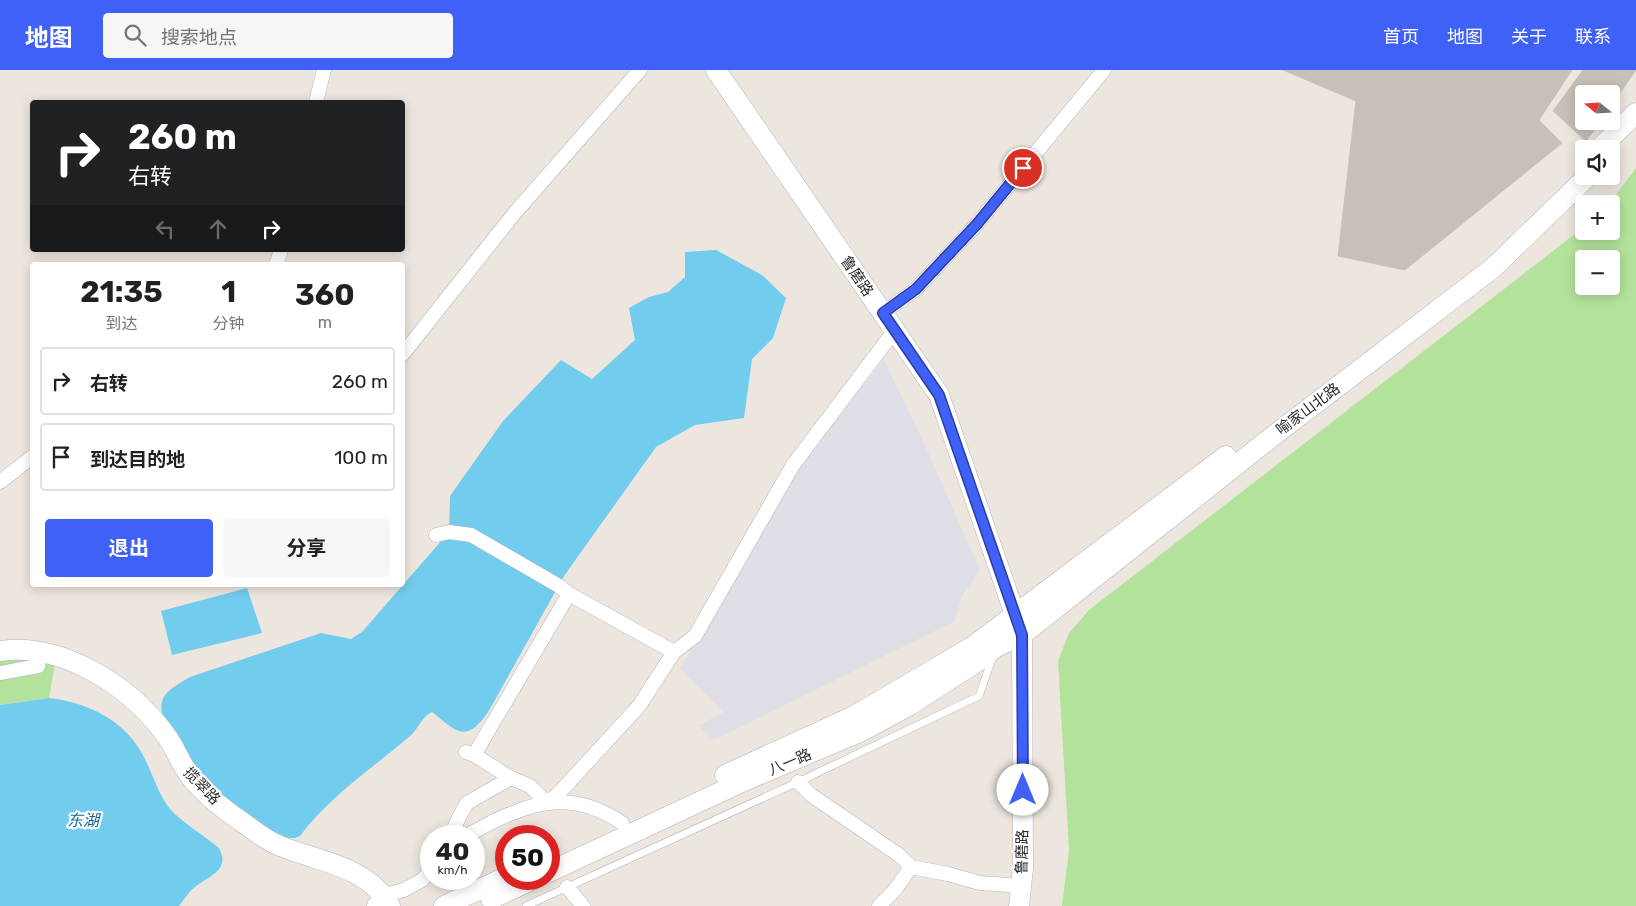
<!DOCTYPE html>
<html lang="zh">
<meta charset="utf-8">
<style>
:root{--surface:#fff;--page:#f6f6f6;--text:#202124;--muted:#757577;--line:#e0e0e0;--accent:#4061f8}
body{margin:0;font-family:Rubik,"Noto Sans SC",sans-serif;background:var(--page);color:var(--text);height:100vh;display:flex;flex-direction:column;font-size:19px;white-space:nowrap}
*{box-sizing:border-box;margin:0}
p{font-size:16px;color:var(--muted)}
.icon{flex:none;width:28px;height:28px;fill:none;stroke:currentColor;stroke-width:2;stroke-linecap:round;stroke-linejoin:round}
.map{position:relative;flex:1;overflow:hidden}
.drawer{position:absolute;left:30px;top:192px;width:375px;height:325px;display:flex;flex-direction:column;background:var(--surface);border-radius:5px;box-shadow:0 2px 12px #0003}
.drawer>*{flex:none}
.guide{position:absolute;left:30px;top:30px;width:375px;height:152px;border-radius:5px;box-shadow:0 2px 12px #0003;background:#202124;color:#fff;overflow:hidden}
.needle{width:32px;rotate:288deg}
.controls{position:absolute;left:1575px;top:15px;display:grid;gap:10px}
.controls a{display:grid;place-items:center;width:45px;height:45px;border-radius:5px;background:var(--surface);box-shadow:0 2px 12px #0003;font-size:25px}
.speed{position:absolute;left:420px;top:755px;display:flex;gap:10px;font-size:25px;font-weight:700;text-align:center}
.speed>*{display:grid;place-content:center;width:65px;height:65px;border-radius:50%;background:var(--surface);box-shadow:0 2px 12px #0003;line-height:1}
.speed small{font-size:12px;font-weight:400}
.speed .limit{border:8px solid #d22;background:#fff;color:#111}
.pin{position:absolute;display:grid;place-items:center;width:42px;height:42px;color:#fff;margin:-21px;border:2px solid #fff;border-radius:50%;box-shadow:0 1px 5px #0007}
.me{position:absolute;width:55px;margin:-28px;rotate:0deg;stroke-linejoin:round;filter:drop-shadow(0 0 4px #0008)}
.turn{display:flex;align-items:center;gap:18px;height:105px;padding:0 15px;font-size:22px}
.turn .icon{width:65px;height:65px;stroke-width:2.5}
.turn b{display:block;font-size:35px;line-height:42px}
.lanes{display:flex;align-items:center;height:48px;padding:0 15px;background:#0003;justify-content:center;gap:25px;direction:ltr}
.lanes .off{opacity:.35}
.eta{display:flex;justify-content:space-evenly;align-items:center;height:85px;text-align:center}
.eta b{font-size:30px;font-weight:700;line-height:35px}
.cta{display:flex;gap:10px;margin-top:auto;padding:10px 15px}
.cta a{flex:1;height:58px;border-radius:5px;background:var(--accent);color:#fff;font-size:20px;font-weight:700;line-height:58px;text-align:center}
.cta a+a{background:var(--page);color:var(--text)}
ul{padding:0;list-style:none}
li{display:flex;align-items:center;gap:15px;height:68px;margin:0 10px 8px;padding:0 5px;border:2px solid var(--line);border-radius:5px}
li div{flex:1}
li b{display:block;font-size:19px}
li em{font-style:normal}
header{display:flex;align-items:center;gap:30px;box-sizing:border-box;height:70px;padding:0 25px;background:var(--accent);color:#fff}
header strong{font-size:24px}
nav{display:flex;gap:28px;margin-inline-start:auto;font-size:18px}
.search{width:350px;height:45px;background:var(--page);display:flex;align-items:center;gap:12px;box-sizing:border-box;padding:0 18px;border-radius:5px;color:var(--muted);font-size:19px}
.map>svg:first-child{display:block}
.industrial{fill:#e0dee6}
.green{fill:#b3e39b;fill-rule:evenodd}
.water{fill:#72cced}
.building{fill:#c6c0b9;stroke:#c8c2b7}
.lines{fill:none;stroke-linecap:round;stroke-linejoin:round}
.lane-casing{stroke:#b1b4bf;stroke-width:8}
.street-casing{stroke:#b1b4bf;stroke-width:15}
.secondary-casing{stroke:#b1b4bf;stroke-width:21}
.lane{stroke:#fff;stroke-width:7}
.street{stroke:#fff;stroke-width:14}
.secondary{stroke:#fff;stroke-width:20}
.route-casing{stroke:#2a3fa1;stroke-width:12}
.route{stroke:#4061f8;stroke-width:9}
.labels{text-anchor:middle;dominant-baseline:central;stroke-width:4.5;stroke-linejoin:round;paint-order:stroke}
.street-label{font-size:15px;fill:#2b2b2b;stroke:#fff}
.water-label{font-size:16px;font-style:italic;fill:#0f6a9c;stroke:#fff}
</style>
<header>
<strong>地图</strong>
<div class="search"><svg class="icon" aria-label="search" viewBox="0 0 24 24"><circle cx="10" cy="10" r="6"/><path d="M15 15l6 6"/></svg>搜索地点</div>
<nav><a>首页</a><a>地图</a><a>关于</a><a>联系</a></nav>
</header>
<div class="map">
<svg width="1636" height="836" viewBox="0 0 1636 836">
<rect width="100%" height="100%" fill="#ede6de"/>
<path class="industrial" d="M884 290 923 371 980 500 962 526 955 551 714 670 698 656 724 642 680 599 775 425Z"/>
<path class="green" d="M1636 98V836H1062L1069 780 1058 591 1069 563 1089 540 1584 157V161H1611V134H1609ZM1584 189H1611V216H1584Z
M30 589 55 594 49 628 0 635V590Z"/>
<path class="water" d="M716 180 762 205 786 228 773 268 752 289 744 348 695 355 656 377 564 506 491 637C483 650 470 671 451 657 445 653 439 647 432 642 422 646 418 660 409 667 371 699 330 726 300 766L295 768H288L270 760 241 741 204 710 163 646C156 624 174 617 190 607L321 563 351 569 362 562 449 462 450 426 503 351 561 290 592 309 635 270 629 238 649 227 668 222 685 207V182Z
M247 518 262 563 172 585 161 541Z
M49 628C88 632 128 652 145 689 153 705 159 726 171 740 182 752 206 767 219 778 231 800 209 806 195 817 188 822 184 830 179 836H0V635Z"/>
<path class="building" d="M1283 0H1572L1539 50 1562 73 1405 200 1338 186 1356 31Z
M1583 0H1636L1611 36V24H1584V51H1601L1586 71 1553 41Z"/>
<g class="lines">
<defs>
<path id="lane" d="M526 836 798 712 979 626 993 586"/>
<path id="street" d="M316 32 324 0
M276 195 281 180
M883 243 916 219 977 154 1104 0
M402 285 513 145 640 0
M0 412 32 387
M436 465 449 462 471 465 559 516 569 524
M0 603 38 596 40 581
M466 682 474 685 511 708 530 716 547 733 559 723 639 636 674 582 695 566 793 395 895 260
M474 685 569 524 674 582
M798 712 811 725 899 785 911 797
M451 766 459 747 467 733 511 708
M465 766C474 762 483 757 492 752 539 729 576 722 622 753
M567 817 583 836
M374 835 384 825 404 820 422 810 431 801
M879 836 894 821 911 797 948 804 980 813 1021 816"/>
<path id="secondary" d="M716 0 939 325 1022 565 1023 798 1019 836
M1599 79 1636 43
M0 581C62 572 130 616 165 664 176 678 181 696 193 710 207 727 226 741 245 754 256 762 267 771 280 776 320 792 367 796 390 836
M725 705 856 645 972 577 1226 386
M549 802 744 711 864 660 910 635 981 589 996 577 1022 565 1273 366 1493 198 1588 106
M491 829 534 809
M444 836 506 807"/>
</defs>
<use href="#lane" class="lane-casing"/>
<use href="#street" class="street-casing"/>
<use href="#secondary" class="secondary-casing"/>
<use href="#lane" class="lane"/>
<use href="#street" class="street"/>
<use href="#secondary" class="secondary"/>
</g>
<g class="lines">
<defs>
<path id="route" d="M1023 98 977 154 916 219 883 243 939 325 1022 565 1023 720"/>
</defs>
<use href="#route" class="route-casing"/>
<use href="#route" class="route"/>
</g>
<g class="labels">
<g class="street-label">
<text transform="translate(857 206) rotate(56)">鲁磨路</text>
<text transform="translate(1308 339) rotate(-37)">喻家山北路</text>
<text transform="translate(790 692) rotate(-23)">八一路</text>
<text transform="translate(202 716) rotate(46)">揽翠路</text>
<text transform="translate(1022 782) rotate(-89)">鲁磨路</text>
</g>
<g class="water-label">
<text x="83" y="750">东湖</text>
</g>
</g>
</svg>
<div class="controls">
<a><svg class="needle" viewBox="-14 -14 28 28"><path d="M0-13l5 13h-10z" fill="#e53935"/><path d="M0 13l5-13h-10z" fill="#757577"/></svg></a>
<a><svg class="icon" aria-label="sound" viewBox="0 0 24 24"><path d="M4 9h4l5-4v14l-5-4H4zM17 9q2 3 0 6"/></svg></a>
<a>+</a>
<a>−</a>
</div>
<div class="speed"><div>40<small>km/h</small></div><div class="limit">50</div></div>
<div class="pin" style="left:1023px;top:98px;background:#d93025"><svg class="icon" aria-label="arrive" viewBox="0 0 24 24"><path d="M6 21V4h12l-3 4 3 4H6"/></svg></div>
<svg class="me" style="left:1023px;top:720px" viewBox="-20 -20 40 40"><circle r="19" fill="#fff"/><path d="M0-13L10 11 0 6-10 11z" fill="#4061f8"/></svg>
<div class="guide">
<div class="turn"><svg class="icon" aria-label="right" viewBox="0 0 24 24"><path d="M7 20v-9h11M14 6l5 5-5 5"/></svg><div><b>260 m</b>右转</div></div>
<div class="lanes"><svg class="icon off" aria-label="left" viewBox="0 0 24 24"><path d="M17 20v-9H6M10 6l-5 5 5 5"/></svg><svg class="icon off" aria-label="ahead" viewBox="0 0 24 24"><path d="M12 20V5M6 11l6-6 6 6"/></svg><svg class="icon" aria-label="right" viewBox="0 0 24 24"><path d="M7 20v-9h11M14 6l5 5-5 5"/></svg></div>
</div>
<section class="drawer">
<div class="eta">
<div><b>21:35</b><p>到达</p></div>
<div><b>1</b><p>分钟</p></div>
<div><b>360</b><p>m</p></div>
</div>
<ul>
<li><svg class="icon" aria-label="right" viewBox="0 0 24 24"><path d="M7 20v-9h11M14 6l5 5-5 5"/></svg><div><b>右转</b></div><em>260 m</em></li>
<li><svg class="icon" aria-label="arrive" viewBox="0 0 24 24"><path d="M6 21V4h12l-3 4 3 4H6"/></svg><div><b>到达目的地</b></div><em>100 m</em></li>
</ul>
<div class="cta"><a>退出</a><a>分享</a></div>
</section>
</div>
